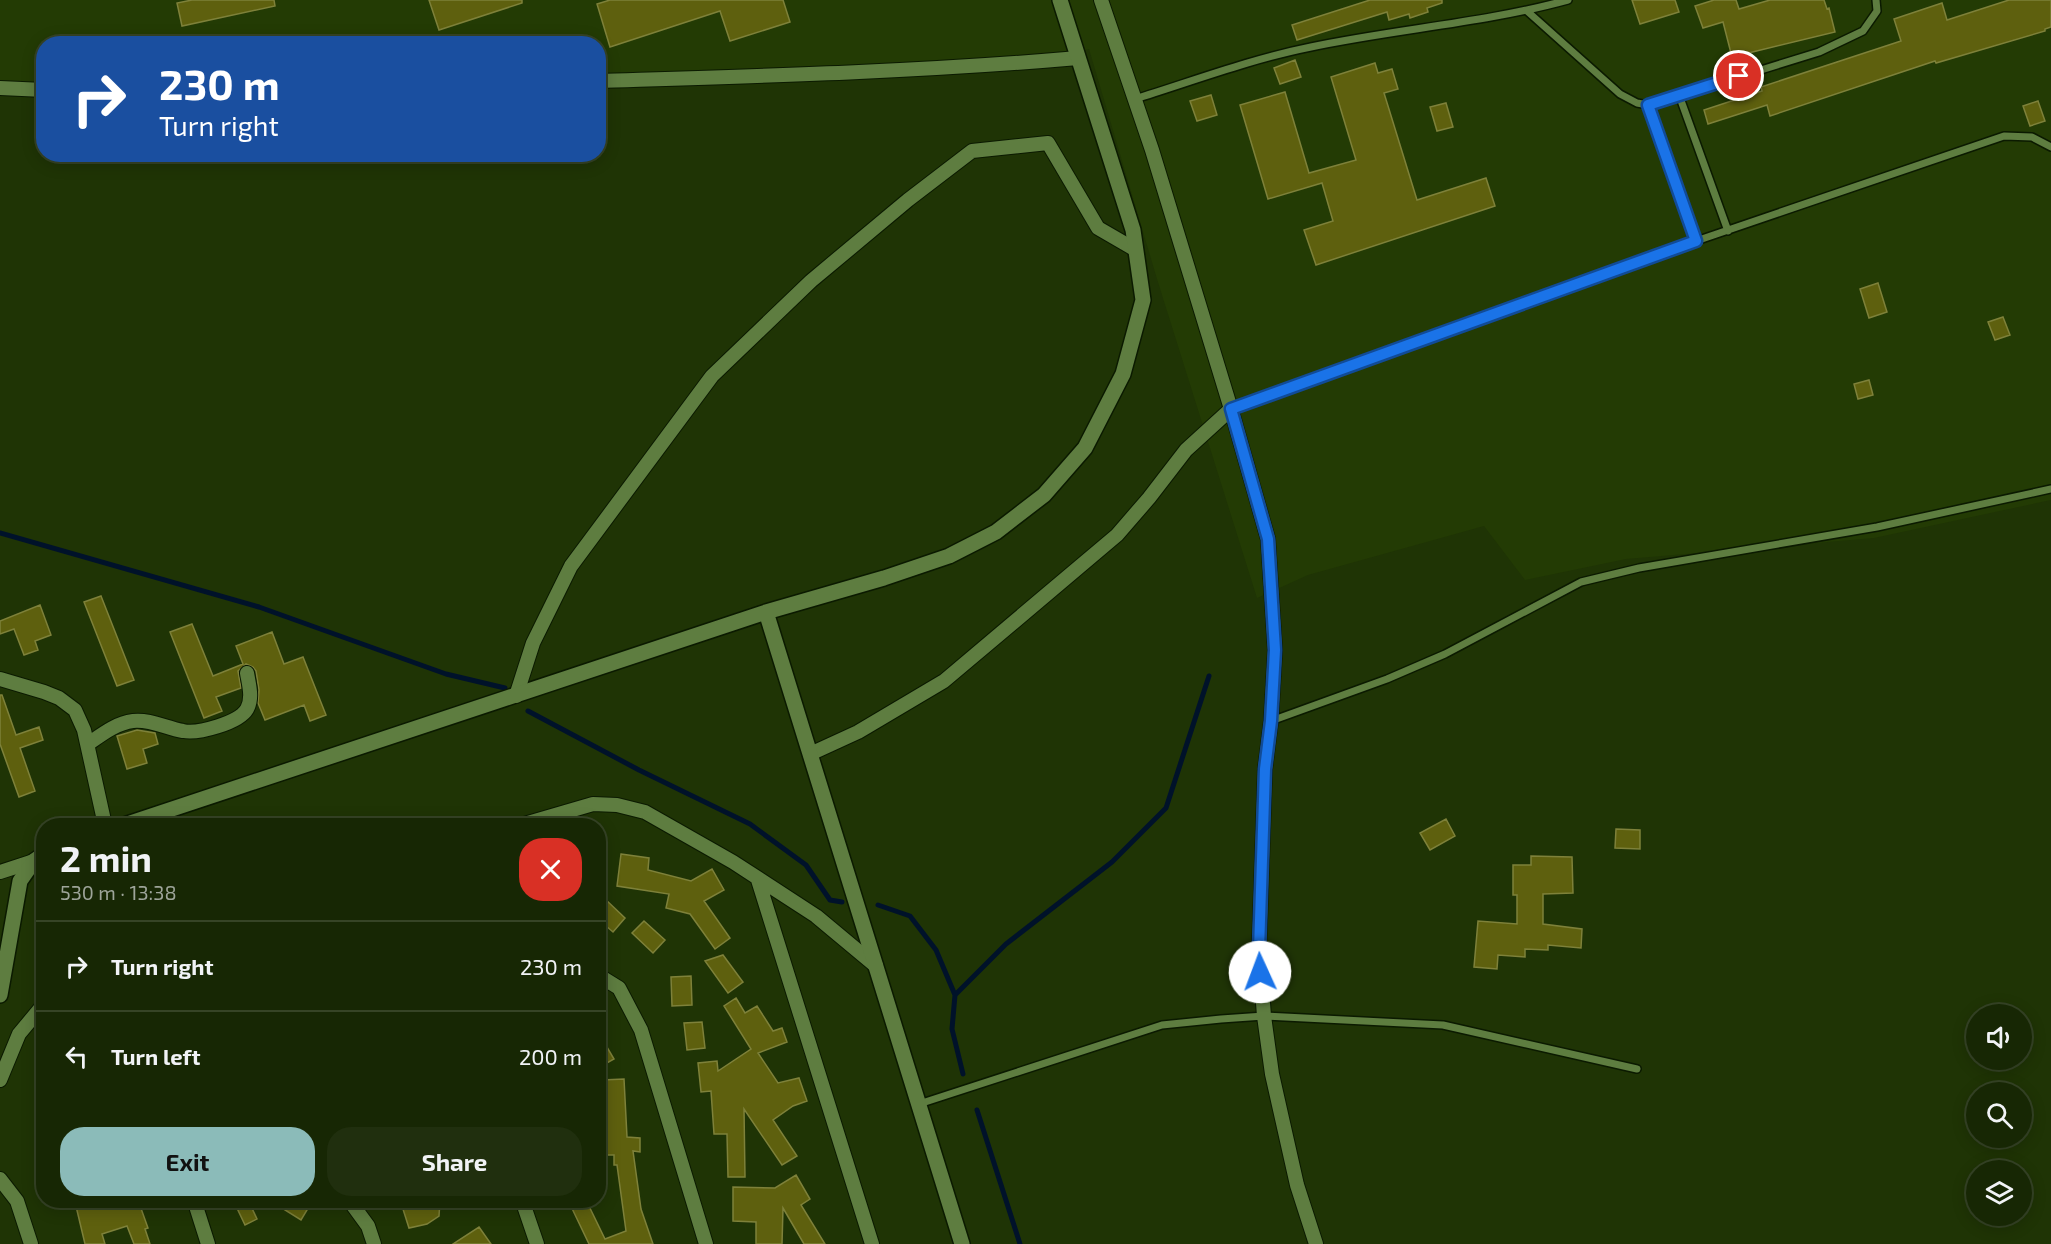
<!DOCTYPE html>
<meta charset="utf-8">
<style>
:root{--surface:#172704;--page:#202f0e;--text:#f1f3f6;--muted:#9ea59a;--line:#364426;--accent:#8bbbb9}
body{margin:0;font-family:"Exo 2",sans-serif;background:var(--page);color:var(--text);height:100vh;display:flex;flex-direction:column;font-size:22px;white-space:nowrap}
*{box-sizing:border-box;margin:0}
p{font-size:20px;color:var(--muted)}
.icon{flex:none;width:33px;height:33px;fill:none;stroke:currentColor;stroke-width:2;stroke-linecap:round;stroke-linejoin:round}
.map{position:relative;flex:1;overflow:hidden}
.sheet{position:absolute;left:36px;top:818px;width:570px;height:390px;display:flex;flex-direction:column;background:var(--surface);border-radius:24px;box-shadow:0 3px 15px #0003,0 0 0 2px var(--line)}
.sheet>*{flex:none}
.banner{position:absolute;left:36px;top:36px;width:570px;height:126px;border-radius:24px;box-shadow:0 3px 15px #0003,0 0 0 2px var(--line);background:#1a4fa0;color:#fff;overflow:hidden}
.controls{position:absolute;left:1966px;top:1004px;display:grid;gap:12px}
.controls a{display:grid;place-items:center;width:66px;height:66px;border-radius:50%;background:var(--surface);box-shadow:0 3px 15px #0003,0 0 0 2px var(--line);font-size:30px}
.pin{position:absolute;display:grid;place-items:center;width:51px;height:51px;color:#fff;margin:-26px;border:3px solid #fff;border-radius:50%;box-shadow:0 2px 6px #0007}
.me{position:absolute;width:66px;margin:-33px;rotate:358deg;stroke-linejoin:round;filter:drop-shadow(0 0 4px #0008)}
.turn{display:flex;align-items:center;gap:21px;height:126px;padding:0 24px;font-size:27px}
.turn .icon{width:78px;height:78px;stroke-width:2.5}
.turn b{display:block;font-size:42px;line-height:51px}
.round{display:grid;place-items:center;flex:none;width:63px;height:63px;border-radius:24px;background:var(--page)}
.head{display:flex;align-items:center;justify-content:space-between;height:102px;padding:0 24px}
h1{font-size:36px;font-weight:700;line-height:45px}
.cta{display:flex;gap:12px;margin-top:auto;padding:12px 24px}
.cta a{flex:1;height:69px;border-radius:24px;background:var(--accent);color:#111;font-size:24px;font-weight:700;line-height:69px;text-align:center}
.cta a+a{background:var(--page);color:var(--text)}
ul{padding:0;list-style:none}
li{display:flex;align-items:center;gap:18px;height:90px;padding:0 24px;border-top:2px solid var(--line)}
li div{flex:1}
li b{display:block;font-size:22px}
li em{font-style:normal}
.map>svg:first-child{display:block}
.built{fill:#233b04}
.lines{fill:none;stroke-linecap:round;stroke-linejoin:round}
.stream{stroke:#00122a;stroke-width:5}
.building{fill:#5e600e;stroke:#7e813a;stroke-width:1.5}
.lane-casing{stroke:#0b1a00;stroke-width:10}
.street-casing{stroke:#0b1a00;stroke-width:16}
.secondary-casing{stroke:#0b1a00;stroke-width:18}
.lane{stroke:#5e7d40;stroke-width:7}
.street{stroke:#5e7d40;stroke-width:14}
.secondary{stroke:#5e7d40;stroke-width:15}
.route-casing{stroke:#114b97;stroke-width:15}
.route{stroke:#1a73e8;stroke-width:10}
</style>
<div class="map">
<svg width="2051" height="1244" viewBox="0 0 2051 1244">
<rect width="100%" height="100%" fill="#1f3405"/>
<path class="built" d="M0 0H2051V500L1874 538 1626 559 1525 580 1484 526 1308 575 1257 598 1157 279 1089 49 1000 69 599 79 598 44H44L43 85 0 86Z"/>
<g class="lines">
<path class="stream" d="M0 533 259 607 446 674 505 688
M528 711 639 770 750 824 806 865 830 900 842 902
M878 905 910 916 936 950 955 995
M963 1074 952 1029 955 995 1006 944 1112 862 1166 808 1209 676
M977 1110 1020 1244"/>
</g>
<path class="building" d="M192 0H274L275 6 182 26 177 3Z
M429 0H522V3L439 30Z
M610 0H783L790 22 730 41 720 11 610 47 597 4Z
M1370 0H1442V3L1427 8 1428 12 1410 18 1409 14 1389 20 1387 12 1297 40 1292 25Z
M1632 0H1675L1679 12 1640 24Z
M1714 0H1736L1739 9 1770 0H1824L1827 9 1829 8 1835 32 1732 57 1723 22 1703 28 1695 6Z
M2009 0H2051V27L2045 29V31L1936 63 1935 61 1770 116 1767 105 1708 124 1704 110 1762 91 1761 87 1901 41 1894 19 1942 3 1947 20Z
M1295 60 1301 77 1280 84 1274 68Z
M1375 63 1378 73 1392 69 1398 89 1384 93 1417 200 1486 178 1495 206 1316 265 1304 230 1333 221 1322 183 1268 199 1240 105 1285 92 1309 173 1356 160 1331 77Z
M1211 95 1217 115 1197 121 1190 101Z
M2038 101 2045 121 2030 126 2023 106Z
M1446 103 1453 127 1437 131 1430 107Z
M1878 283 1887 312 1869 318 1860 289Z
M2003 317 2010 335 1995 340 1988 322Z
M1869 380 1873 395 1858 399 1854 384Z
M101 596 134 680 117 686 84 602Z
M40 605 51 635 35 641 38 650 24 655 14 629 0 634V621Z
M192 624 213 676 243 664 236 646 272 632 284 664 303 657 326 715 310 721 304 705 265 720 258 703 259 690 256 671 253 667 246 664 238 671 241 688 216 697 222 711 204 718 170 632Z
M0 695H2L16 735 39 727 43 740 20 748 35 791 19 797 0 744Z
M137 730 155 733 158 744 143 749 147 763 127 769 117 736Z
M1446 819 1455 836 1430 850 1420 833Z
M1616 829 1640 830V849L1615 848Z
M621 854 649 858 648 870 691 881 712 869 724 890 704 901 730 938 715 949 690 914 666 908 669 894 617 886Z
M1531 856 1572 857 1573 893 1543 894V924L1582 929 1581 948 1548 945V950L1525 949V957L1498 955 1497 969 1474 967 1478 921 1517 924V895H1513V865H1531Z
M604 898 625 918 613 932 598 919V905Z
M644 921 665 940 653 953 632 933Z
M723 955 743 982 728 993 705 961Z
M691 976 692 1005 672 1006 671 977Z
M736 998 745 1013 757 1006 773 1031 782 1028 787 1042 758 1053 778 1083 799 1078 807 1101 793 1106 773 1120 797 1156 782 1165 744 1109 745 1177H728L727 1134H714L711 1091 701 1092 698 1063 717 1061 718 1071 751 1049 724 1006Z
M702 1022 705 1048 687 1050 684 1023Z
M598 1032 614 1059 598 1068Z
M624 1079 627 1137 640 1138V1152L633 1151 641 1209 653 1244H589L568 1200H586L605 1239 626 1231 617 1165H614V1155H606V1128L598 1130V1109L604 1108 602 1080Z
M796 1175 810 1199 801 1205 825 1244H804L783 1208 782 1244H756V1222L733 1221V1187L775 1188Z
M84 1200H138L148 1228 145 1229 150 1244H134L127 1226 102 1234 105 1244H85L75 1202Z
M269 1200H313L301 1220Z
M420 1200H440L439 1216 427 1224 409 1228 402 1206Z
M244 1202H249L257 1219 245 1225 236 1206Z
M479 1227 491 1244H453Z"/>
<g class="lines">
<defs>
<path id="lane" d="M1527 11 1620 94 1637 103 1648 105 1819 52 1863 31 1877 11 1876 0
M1679 95 1728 231
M1135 99C1193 81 1251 59 1311 47 1396 29 1484 23 1568 0
M1648 105 1696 241
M1231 409 1696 241 2004 136 2032 137 2051 147
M1271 721 1387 679 1445 654 1581 582 1639 568 1877 527 2051 489
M919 1104 1162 1025 1221 1019 1264 1016 1443 1025 1637 1069"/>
<path id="street" d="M1101 0 1152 150 1231 409 1268 539 1275 650 1271 721 1265 769 1259 950 1264 1016 1272 1074 1297 1185 1316 1244
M598 81C759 76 918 72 1078 58
M0 88 44 90
M0 679 44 692 59 698 75 710 84 730 105 825
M516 696 533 643 571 566 712 376 811 281 908 200 972 151 1048 143 1098 228 1136 250
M88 744C101 735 116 723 133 721 150 719 166 728 183 731 198 734 239 723 247 709 253 698 249 685 247 673
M810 754 858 732 944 681 1117 535 1149 498 1186 450 1231 409
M521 825 593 804 617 805 645 812 733 862 816 916 876 966
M0 872 34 861
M758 880 872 1244
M598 975 619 988 641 1030 706 1244
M0 1080 19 1034 44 1004
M0 1179 17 1201 31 1244
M194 1200 208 1244
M349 1200 368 1226 374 1244
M522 1200 537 1244"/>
<path id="secondary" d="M766 612 962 1244
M124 825 766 612 884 578 949 556 996 532 1044 495 1085 448 1123 374 1143 300 1133 230 1060 0
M0 995 20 881 34 861 44 854"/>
</defs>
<use href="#lane" class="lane-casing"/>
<use href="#street" class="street-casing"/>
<use href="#secondary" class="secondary-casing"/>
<use href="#lane" class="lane"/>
<use href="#street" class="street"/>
<use href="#secondary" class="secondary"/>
</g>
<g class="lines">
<defs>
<path id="route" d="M1260 972 1259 950 1265 769 1271 721 1275 650 1268 539 1231 409 1696 241 1648 105 1739 76"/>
</defs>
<use href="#route" class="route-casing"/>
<use href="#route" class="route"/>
</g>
</svg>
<div class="controls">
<a><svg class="icon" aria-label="sound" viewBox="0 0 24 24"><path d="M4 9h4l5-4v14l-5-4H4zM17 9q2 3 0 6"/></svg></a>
<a><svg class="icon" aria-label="search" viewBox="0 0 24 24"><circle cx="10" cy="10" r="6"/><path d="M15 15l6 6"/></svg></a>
<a><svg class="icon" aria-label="layers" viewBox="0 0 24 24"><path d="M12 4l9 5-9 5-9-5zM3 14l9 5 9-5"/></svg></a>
</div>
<div class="pin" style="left:1739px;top:76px;background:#d93025"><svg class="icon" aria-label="arrive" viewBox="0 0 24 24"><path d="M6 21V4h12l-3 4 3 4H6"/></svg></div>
<svg class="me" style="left:1260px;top:972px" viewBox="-20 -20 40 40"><circle r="19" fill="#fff"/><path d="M0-13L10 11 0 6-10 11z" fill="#1a73e8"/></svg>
<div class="banner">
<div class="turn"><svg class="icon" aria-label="right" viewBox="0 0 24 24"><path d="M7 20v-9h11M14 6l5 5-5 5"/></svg><div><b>230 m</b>Turn right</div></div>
</div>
<section class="sheet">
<div class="head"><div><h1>2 min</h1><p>530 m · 13:38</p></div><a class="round" style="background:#d93025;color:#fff"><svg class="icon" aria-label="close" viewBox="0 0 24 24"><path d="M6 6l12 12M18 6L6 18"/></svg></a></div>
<ul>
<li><svg class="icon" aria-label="right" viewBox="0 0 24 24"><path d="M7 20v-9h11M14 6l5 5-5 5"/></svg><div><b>Turn right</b></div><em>230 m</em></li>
<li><svg class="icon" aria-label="left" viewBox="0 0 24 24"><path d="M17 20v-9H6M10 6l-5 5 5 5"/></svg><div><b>Turn left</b></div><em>200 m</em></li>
</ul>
<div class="cta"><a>Exit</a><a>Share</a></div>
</section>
</div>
